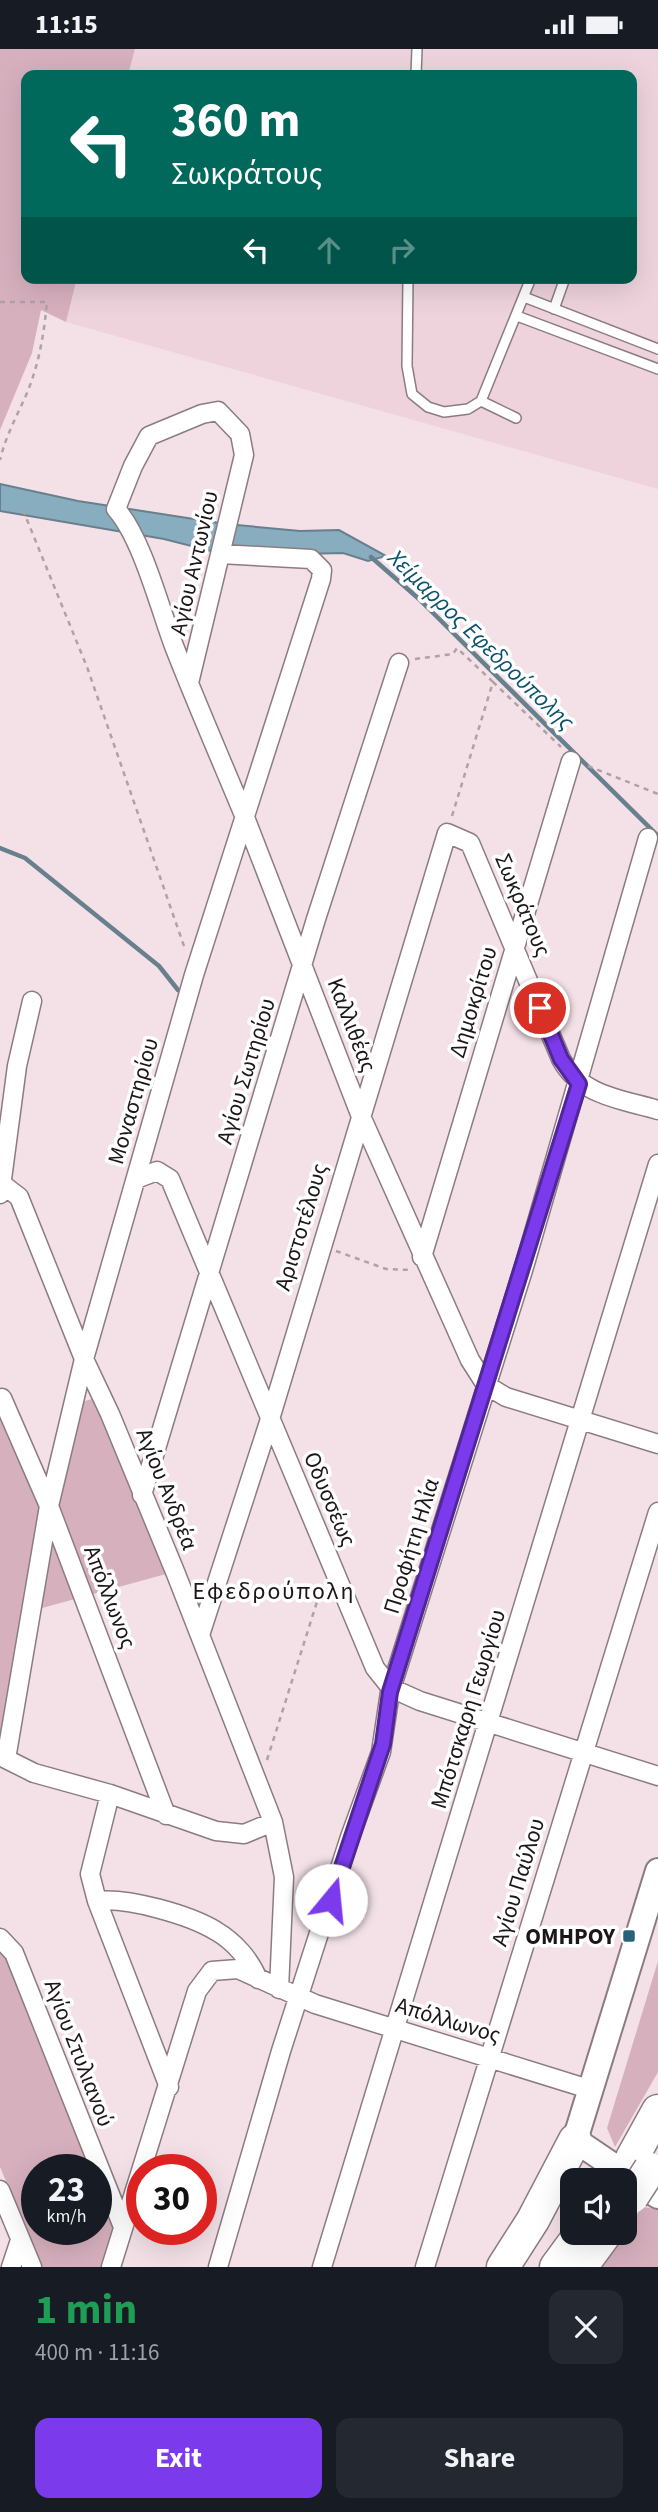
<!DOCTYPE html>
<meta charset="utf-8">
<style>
:root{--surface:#171b24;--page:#242831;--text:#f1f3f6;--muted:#9ea1a6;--accent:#7c3aed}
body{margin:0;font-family:"Source Sans 3",sans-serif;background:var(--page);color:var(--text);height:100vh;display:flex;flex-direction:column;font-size:26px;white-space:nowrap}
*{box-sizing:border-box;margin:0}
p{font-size:23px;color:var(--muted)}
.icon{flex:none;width:38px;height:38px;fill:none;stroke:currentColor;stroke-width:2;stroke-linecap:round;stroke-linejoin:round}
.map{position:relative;height:2218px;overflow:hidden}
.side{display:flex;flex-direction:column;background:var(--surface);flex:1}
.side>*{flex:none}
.banner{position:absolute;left:21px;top:21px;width:616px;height:214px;border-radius:14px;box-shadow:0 7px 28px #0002;background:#00695c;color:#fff;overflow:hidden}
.tools{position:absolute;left:560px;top:2119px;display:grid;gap:14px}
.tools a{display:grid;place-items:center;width:77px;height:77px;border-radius:14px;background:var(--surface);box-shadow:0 7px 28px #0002;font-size:35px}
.speed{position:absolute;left:21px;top:2105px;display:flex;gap:14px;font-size:35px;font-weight:700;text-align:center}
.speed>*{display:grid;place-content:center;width:91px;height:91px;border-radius:50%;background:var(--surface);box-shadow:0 7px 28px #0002;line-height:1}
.speed small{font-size:18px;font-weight:400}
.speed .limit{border:10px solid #d22;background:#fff;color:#111}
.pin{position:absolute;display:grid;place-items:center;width:60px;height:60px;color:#fff;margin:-30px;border:4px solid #fff;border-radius:50%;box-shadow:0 2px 7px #0007}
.me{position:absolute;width:77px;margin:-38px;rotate:17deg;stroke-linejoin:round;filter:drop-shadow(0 0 5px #0008)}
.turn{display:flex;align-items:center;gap:24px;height:147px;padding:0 35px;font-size:32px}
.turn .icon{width:91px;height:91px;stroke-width:2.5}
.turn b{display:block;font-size:49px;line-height:60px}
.lanes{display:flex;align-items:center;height:66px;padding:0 35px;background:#0003;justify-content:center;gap:35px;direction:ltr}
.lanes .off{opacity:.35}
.round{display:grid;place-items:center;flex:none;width:74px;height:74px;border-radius:14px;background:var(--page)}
.overview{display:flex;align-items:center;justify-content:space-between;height:119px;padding:0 35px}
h1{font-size:42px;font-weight:700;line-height:52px;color:#1e9e55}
.cta{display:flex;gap:14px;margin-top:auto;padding:14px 35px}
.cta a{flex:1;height:80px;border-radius:14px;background:var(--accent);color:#fff;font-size:28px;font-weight:700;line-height:80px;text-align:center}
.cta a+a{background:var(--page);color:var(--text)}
.status{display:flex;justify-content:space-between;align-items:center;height:49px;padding:0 35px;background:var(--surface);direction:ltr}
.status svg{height:19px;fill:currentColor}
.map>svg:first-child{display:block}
.built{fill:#eed3dc}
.green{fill:#d7b0be}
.water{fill:#88adbf;stroke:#68808d;stroke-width:2}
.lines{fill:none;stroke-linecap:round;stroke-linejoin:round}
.stream{stroke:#68808d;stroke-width:4.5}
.lane-casing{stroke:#8c7c81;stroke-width:12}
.street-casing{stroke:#8c7c81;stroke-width:21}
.secondary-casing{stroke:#8c7c81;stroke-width:28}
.highway-casing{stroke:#8c7c81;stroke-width:35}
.path{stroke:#afa1a5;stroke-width:2.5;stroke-dasharray:5 5;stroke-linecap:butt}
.lane{stroke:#fff;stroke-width:9}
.street{stroke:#fff;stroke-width:18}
.secondary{stroke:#fff;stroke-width:24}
.highway{stroke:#fff;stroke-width:32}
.highway-bridge-casing{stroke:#8c7c81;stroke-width:35;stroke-linecap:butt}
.highway-bridge{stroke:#fff;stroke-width:32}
.route-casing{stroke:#51269a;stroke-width:18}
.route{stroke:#7c3aed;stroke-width:12}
.poi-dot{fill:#28617b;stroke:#fff;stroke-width:2.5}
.labels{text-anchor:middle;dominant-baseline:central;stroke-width:7;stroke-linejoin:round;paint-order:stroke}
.street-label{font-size:23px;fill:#1c1618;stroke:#fff}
.poi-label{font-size:23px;font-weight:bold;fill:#1c1618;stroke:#fff;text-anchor:end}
.water-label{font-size:24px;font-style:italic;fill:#0b526d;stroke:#fff}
.neighbourhood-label{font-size:24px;letter-spacing:2px;fill:#1c1618;stroke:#fff}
</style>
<div class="status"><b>11:15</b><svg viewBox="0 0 49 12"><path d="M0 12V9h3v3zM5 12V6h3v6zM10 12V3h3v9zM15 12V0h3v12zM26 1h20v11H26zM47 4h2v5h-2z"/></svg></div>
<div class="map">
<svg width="658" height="2218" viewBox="0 0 658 2218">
<rect width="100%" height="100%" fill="#f3e1e7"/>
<path class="built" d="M135 0H658V440L66 273 77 229H632V26H128Z"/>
<path class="green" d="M0 0H135L128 26H26V229H77L66 273 41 261 32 304 0 381Z
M92 1350 100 1360 115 1395 166 1525 24 1564 0 1702V1356L51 1479 78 1360 85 1352Z
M0 1898 8 1899 92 2121H37V2180H96V2131L116 2179 105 2218H42L0 2118Z
M658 1912V2023L615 2098 607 2079Z
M642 2158 658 2160V2218H600Z"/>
<path class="water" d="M0 435 78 452 226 475 300 482 339 481 386 507 368 512 343 504 259 506 211 502 164 490 0 462Z"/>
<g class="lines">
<path class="stream" d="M371 508 419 550 658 787
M0 799 25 809 159 917 178 941"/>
<defs>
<path id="lane" d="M416 26 417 0
M408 229 407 317 412 345 428 358 444 363 468 360 481 352 531 229
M524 248 658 300
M554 260 565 229
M517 267 658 320
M481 352 516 369"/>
<path id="street" d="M220 505 311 510 322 521 321 530 194 926 84 1310 49 1457 6 1710 34 1724 110 1745 216 1782 244 1785 273 1773
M189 634 244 406 240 385 218 362 202 365 149 387 133 417 116 460C142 489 160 560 174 597 197 656 222 713 246 771L360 1065 470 1311 486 1336 506 1348 658 1395
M136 1130 157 1122 170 1130 375 1619 391 1639 420 1652 658 1727
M2 1135 19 1148 84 1310 110 1365 176 1525 273 1773 284 1828 279 1940
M0 1145 17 1017 32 952
M422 1208 571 712
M2 1349 49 1457 166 1766
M142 1446 316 870 399 614
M200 1586 270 1370 447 784 470 794 561 1010C581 1047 621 1050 658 1061
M110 1745 90 1825 97 1852C127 1848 190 1866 216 1882 235 1893 250 1911 258 1930
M97 1852 169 2038
M0 1889 14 1904 123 2178
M0 2141 32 2218
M11 2218 20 2191
M111 2218 197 1942 212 1922 238 1920 315 1955 592 2041
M218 2218 281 2002 350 1788 381 1703 390 1643 524 1218 648 789
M322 2218 658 1115
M425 2218 658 1463"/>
<path id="secondary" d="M658 1822 575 2091 658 2147"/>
<path id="highway" d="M632 2109 658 2062
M503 2218 533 2171 575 2091
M556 2218 581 2184
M581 2218 606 2184"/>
</defs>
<use href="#lane" class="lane-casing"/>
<use href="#street" class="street-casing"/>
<use href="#secondary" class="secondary-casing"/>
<use href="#highway" class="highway-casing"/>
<path class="path" d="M0 253H47C44 285 39 315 27 344 17 367 6 386 0 411
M23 461 87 618 185 900
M415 610 453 605 457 599 493 633
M588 717 658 745
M452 767 493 633 561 698
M336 1202 386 1220 411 1221
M267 1711 322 1537"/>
<use href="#lane" class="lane"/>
<use href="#street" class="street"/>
<use href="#secondary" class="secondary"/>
<use href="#highway" class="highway"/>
<defs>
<path id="highway-bridge" d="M632 2148 650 2120"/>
</defs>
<use href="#highway-bridge" class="highway-bridge-casing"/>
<use href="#highway-bridge" class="highway-bridge"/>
</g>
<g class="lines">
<defs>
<path id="route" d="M331 1851 383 1695 390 1643 579 1035 561 1010 540 959"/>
</defs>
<use href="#route" class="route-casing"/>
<use href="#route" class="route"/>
</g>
<rect class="poi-dot" x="622" y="1880" width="14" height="14" rx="3.5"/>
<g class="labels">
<g class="street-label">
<text transform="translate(194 514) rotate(-77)">Αγίου Αντωνίου</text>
<text transform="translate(523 856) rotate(67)">Σωκράτους</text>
<text transform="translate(473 953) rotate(-73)">Δημοκρίτου</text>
<text transform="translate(352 976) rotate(69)">Καλλιθέας</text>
<text transform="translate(246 1022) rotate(-73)">Αγίου Σωτηρίου</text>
<text transform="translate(133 1052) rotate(-74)">Μοναστηρίου</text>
<text transform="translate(301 1178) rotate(-73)">Αριστοτέλους</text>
<text transform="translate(167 1440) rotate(68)">Αγίου Ανδρέα</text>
<text transform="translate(330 1450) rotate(67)">Οδυσσέως</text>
<text transform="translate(411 1497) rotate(-73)">Προφήτη Ηλία</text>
<text transform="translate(110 1548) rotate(69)">Απόλλωνος</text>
<text transform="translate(468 1660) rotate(-73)">Μπότσκαρη Γεωργίου</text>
<text transform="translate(518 1833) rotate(-73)">Αγίου Παύλου</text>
<text transform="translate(448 1971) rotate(17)">Απόλλωνος</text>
<text transform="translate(79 2004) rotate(69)">Αγίου Στυλιανού</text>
</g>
<g class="poi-label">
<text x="615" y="1887">ΟΜΗΡΟΥ</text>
</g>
<g class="water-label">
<text transform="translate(481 591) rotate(44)">Χείμαρρος Εφεδρούπολης</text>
</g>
<g class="neighbourhood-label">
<text x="274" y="1542">Εφεδρούπολη</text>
</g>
</g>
</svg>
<div class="tools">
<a><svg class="icon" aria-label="sound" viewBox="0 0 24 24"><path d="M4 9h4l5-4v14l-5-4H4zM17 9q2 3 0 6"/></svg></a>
</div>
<div class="speed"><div>23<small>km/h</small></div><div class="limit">30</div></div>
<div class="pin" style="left:540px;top:959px;background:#d93025"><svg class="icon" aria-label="arrive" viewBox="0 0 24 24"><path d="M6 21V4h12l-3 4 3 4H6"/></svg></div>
<svg class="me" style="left:331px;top:1851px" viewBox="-20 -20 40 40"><circle r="19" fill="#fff"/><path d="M0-13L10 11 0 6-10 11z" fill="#7c3aed"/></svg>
<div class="banner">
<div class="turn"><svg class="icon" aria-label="left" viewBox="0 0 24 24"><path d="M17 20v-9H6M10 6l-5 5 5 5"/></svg><div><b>360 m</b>Σωκράτους</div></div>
<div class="lanes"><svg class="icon" aria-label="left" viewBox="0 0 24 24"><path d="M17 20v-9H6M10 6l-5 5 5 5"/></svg><svg class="icon off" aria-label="ahead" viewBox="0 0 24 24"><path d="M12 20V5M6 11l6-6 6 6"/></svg><svg class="icon off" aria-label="right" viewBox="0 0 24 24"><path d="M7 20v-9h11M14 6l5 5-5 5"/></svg></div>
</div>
</div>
<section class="side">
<div class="overview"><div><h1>1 min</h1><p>400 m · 11:16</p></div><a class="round"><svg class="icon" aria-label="close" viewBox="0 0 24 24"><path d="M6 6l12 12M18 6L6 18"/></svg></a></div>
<div class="cta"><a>Exit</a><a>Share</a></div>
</section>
